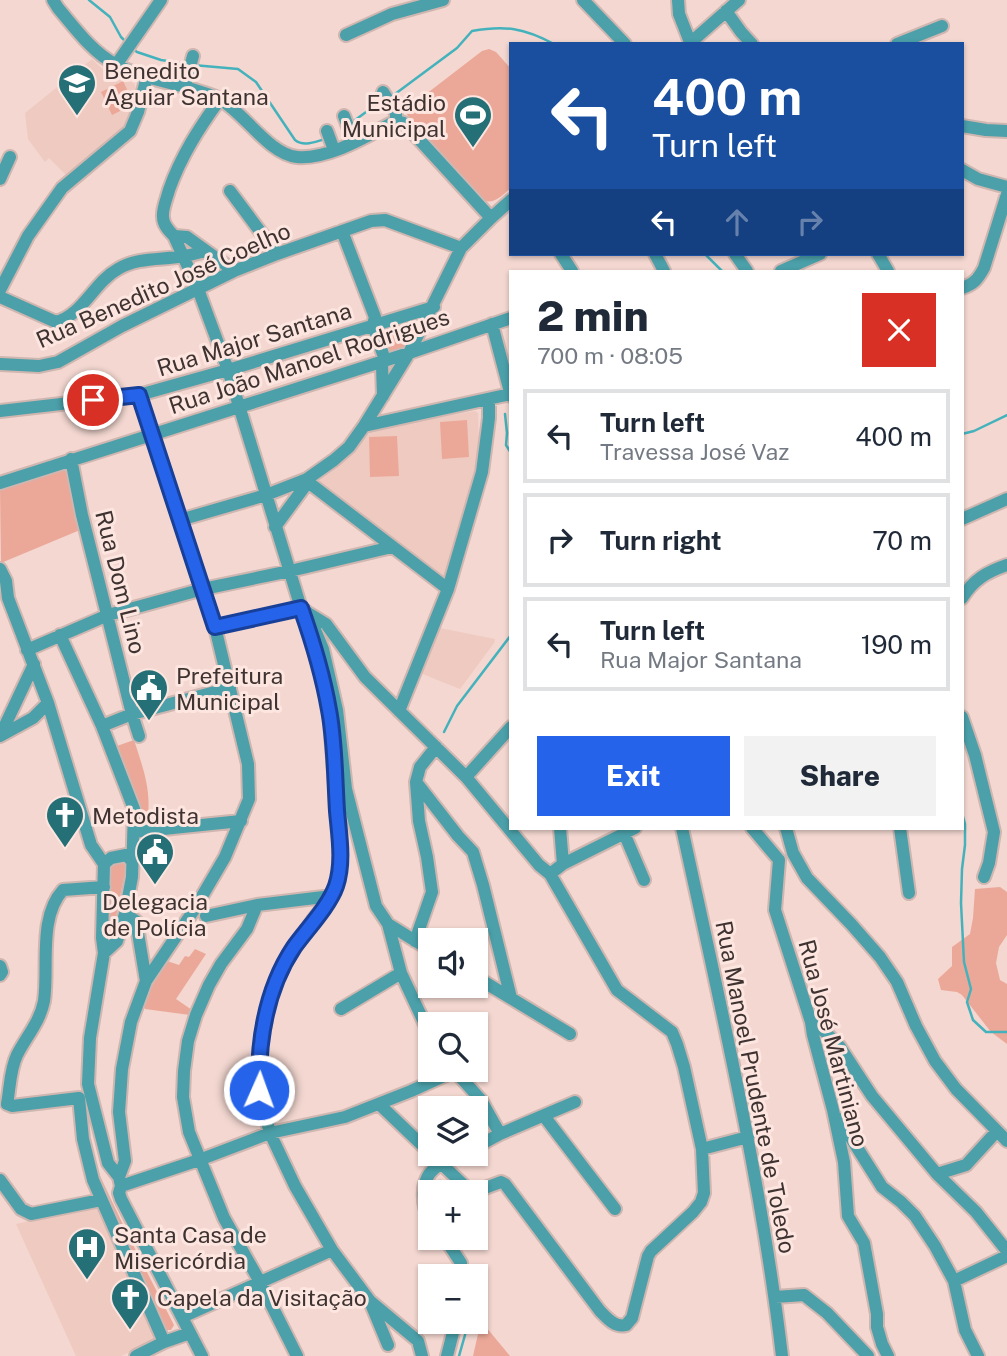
<!DOCTYPE html>
<meta charset="utf-8">
<style>
:root{--surface:#fff;--page:#f2f2f3;--text:#1f2937;--muted:#747a83;--line:#e0e1e3;--accent:#2563eb}
body{margin:0;font-family:"Public Sans",sans-serif;background:var(--page);color:var(--text);height:100vh;display:flex;flex-direction:column;font-size:26px;white-space:nowrap}
*{box-sizing:border-box;margin:0}
p{font-size:23px;color:var(--muted)}
.icon{flex:none;width:38px;height:38px;fill:none;stroke:currentColor;stroke-width:2;stroke-linecap:round;stroke-linejoin:round}
.map{position:relative;flex:1;overflow:hidden}
.panel{position:absolute;left:509px;top:270px;width:455px;height:560px;display:flex;flex-direction:column;background:var(--surface);border-radius:0px;box-shadow:0 2px 5px #0004}
.panel>*{flex:none}
.top-card{position:absolute;left:509px;top:42px;width:455px;height:214px;border-radius:0px;box-shadow:0 2px 5px #0004;background:#1a4fa0;color:#fff;overflow:hidden}
.fabs{position:absolute;left:418px;top:928px;display:grid;gap:14px}
.fabs a{display:grid;place-items:center;width:70px;height:70px;border-radius:0px;background:var(--surface);box-shadow:0 2px 5px #0004;font-size:35px}
.pin{position:absolute;display:grid;place-items:center;width:60px;height:60px;color:#fff;margin:-30px;border:4px solid #fff;border-radius:50%;box-shadow:0 2px 7px #0007}
.me{position:absolute;width:77px;margin:-38px;rotate:2deg;stroke-linejoin:round;filter:drop-shadow(0 0 5px #0008)}
.turn{display:flex;align-items:center;gap:24px;height:147px;padding:0 28px;font-size:32px}
.turn .icon{width:91px;height:91px;stroke-width:2.5}
.turn b{display:block;font-size:49px;line-height:60px}
.lanes{display:flex;align-items:center;height:66px;padding:0 28px;background:#0003;justify-content:center;gap:35px;direction:ltr}
.lanes .off{opacity:.35}
.round{display:grid;place-items:center;flex:none;width:74px;height:74px;border-radius:0px;background:var(--page)}
.overview{display:flex;align-items:center;justify-content:space-between;height:119px;padding:0 28px}
h1{font-size:42px;font-weight:800;line-height:52px}
.button{display:flex;gap:14px;margin-top:auto;padding:14px 28px}
.button a{flex:1;height:80px;border-radius:0px;background:var(--accent);color:#fff;font-size:28px;font-weight:800;line-height:80px;text-align:center}
.button a+a{background:var(--page);color:var(--text)}
ul{padding:0;list-style:none}
li{display:flex;align-items:center;gap:21px;height:94px;margin:0 14px 10px;padding:0 14px;border:4px solid var(--line);border-radius:0px}
li div{flex:1}
li b{display:block;font-size:26px}
li em{font-style:normal}
.map>svg:first-child{display:block}
.built{fill:#efcac1}
.green{fill:#eba898}
.lines{fill:none;stroke-linecap:round;stroke-linejoin:round}
.stream{stroke:#44b2bc;stroke-width:2.5}
.minor-casing{stroke:#cfb6b0;stroke-width:16}
.minor{stroke:#4ba0a9;stroke-width:12}
.route-casing{stroke:#184099;stroke-width:18}
.route{stroke:#2563eb;stroke-width:12}
.labels{text-anchor:middle;dominant-baseline:central;stroke-width:6;stroke-linejoin:round;paint-order:stroke}
.poi-label{font-size:23px;fill:#3e3331;stroke:#fde5e0;text-anchor:start}
.street-label{font-size:23px;fill:#3e3331;stroke:#fde5e0}
</style>
<div class="map">
<svg width="1007" height="1356" viewBox="0 0 1007 1356">
<rect width="100%" height="100%" fill="#f3d7d0"/>
<path class="built" d="M92 59 110 76 134 83 136 89 137 102 127 121 116 137 67 176 49 158 45 162 28 139 25 113Z
M475 411 478 413 479 447 475 481 446 574 443 575 319 485 318 481 335 469 357 448 373 429Z
M440 628 495 639 494 643 460 689 420 673Z
M96 1206 158 1339 121 1356H76L16 1224Z"/>
<path class="green" d="M489 49 496 52 511 69V188C498 199 492 207 475 197L404 111 482 51Z
M123 81 134 104 112 115 101 92Z
M423 317 405 349 391 353 388 352 379 329Z
M467 420 469 457 442 459 440 422Z
M397 436 399 476 370 477 369 437Z
M63 467 68 469 77 508 75 510 77 515 74 516 80 530 1 563 0 487Z
M134 740C142 765 151 788 148 815L141 817 114 747Z
M123 862 126 867 112 937H108L109 869 115 863Z
M1000 887 1007 892V935L999 947 996 963 1000 980 1007 984V1044L991 1032 962 995 957 992 941 990 938 979 952 966V947L970 934 973 918 975 889Z
M195 949 206 954 176 999 192 1010 190 1015 145 1009 143 1005 151 988 167 961 179 965 185 956 189 957Z
M84 1125 100 1176 127 1233 174 1325 171 1330H163L95 1176Z
M481 1321 510 1356H473Z"/>
<g class="lines">
<path class="stream" d="M89 0 110 17 121 37 126 42
M133 49 137 52 161 60 187 64
M193 65 238 69 256 82 295 140C304 147 314 142 325 139
M391 97 457 48 472 31C505 25 524 28 554 44
M351 123 377 104 383 103
M705 254 722 271
M505 414 507 433 506 445 511 453
M962 434 974 431 1007 415
M444 732 457 706 511 635
M962 813 965 824V845L962 869 961 903 964 962 971 989 967 1002 973 1020 986 1032H1007
M436 1192 440 1181
M452 1237 459 1249
M464 1257 474 1276
M476 1279 478 1284 476 1300
M459 1356 469 1321"/>
<defs>
<path id="minor" d="M53 0 58 8C75 28 92 52 115 64 141 79 173 82 201 92 208 94 215 96 221 100 245 114 269 154 297 157 329 160 368 135 396 121L404 123 491 218
M583 0 625 44
M678 0 679 14 690 42
M726 11 741 32 752 44
M346 35 392 14 443 0
M689 44 739 0
M897 44 942 26
M116 65 161 0
M185 86 193 56
M383 92 396 113V121
M220 99C199 128 181 156 169 190 167 198 162 209 163 217 163 225 169 231 174 236L198 289 228 370 301 608 308 613 323 649 337 710 346 789 376 906 388 924 401 973 430 1035
M344 116 354 142
M962 126 986 130 1007 131
M327 131 334 150
M962 170 978 179 1007 187
M0 179 10 157
M230 191 277 254
M342 231 375 317 373 325 385 360
M174 236 187 237 234 271
M561 254 572 271
M655 254 664 271
M735 254 747 271
M878 254 888 271
M781 271 820 254
M962 288C974 284 978 279 984 268L1007 194
M0 290 28 236 62 188 130 131 138 112 147 76
M0 297 56 322C83 315 94 282 118 269 137 257 163 260 184 256 191 255 198 253 205 251
M492 324 511 396
M0 364 39 366 58 362 122 326 234 271 277 254 371 221 385 220 461 248
M383 396 382 365 385 360
M0 411 139 395 228 370 434 307
M364 426 510 394
M71 459 82 515 132 714 139 736
M307 479 308 482 448 589
M0 483 409 353 511 318
M962 519 1007 499
M180 520 266 495 307 479 334 460 349 447 364 426 409 353 461 248 491 218 511 200
M275 527 308 482
M0 569 6 581 8 598 48 703 91 845 104 864
M962 598C974 579 987 572 1007 565
M308 613 326 624 365 677 466 777 539 865 550 874 617 990 672 1032 677 1044 684 1067 702 1149 704 1193 701 1202 693 1212 651 1251 648 1256 632 1318 626 1325C615 1328 607 1318 600 1311L505 1184 501 1182 477 1191H470L379 1104
M215 627 301 608 303 613
M60 635 102 726 134 809 132 877 125 914 117 941 104 953
M27 650 108 615 203 589 290 571 392 547
M329 709 339 833 340 860 337 882 332 896 313 920 284 964 270 998 261 1045 259 1066V1090L270 1133 295 1186 332 1250 370 1301 418 1341 422 1356
M399 711 448 589 482 472 489 418V399
M962 717 975 755 994 832 989 863 984 877
M102 726 132 714 230 688
M0 736 34 664
M0 736 33 718 48 703
M466 777 511 727
M416 782 458 836 473 852 483 885 511 998
M560 828 563 864
M682 828C720 1003 761 1178 782 1356
M752 828 779 860
M786 828 793 853 807 878 851 924 880 957 897 982 916 1026 935 1061 956 1089 1007 1141
M900 828 909 893
M134 832 241 821
M624 833 644 880
M779 860 775 910 811 1022 813 1035 833 1110 844 1162 848 1216 864 1243 877 1314V1327L882 1344 888 1356
M104 864 102 938 104 953 90 1038 88 1084 108 1163 119 1177 121 1186 119 1193 121 1199 202 1356
M104 864 111 858 126 855 132 861
M550 874 563 864 635 828
M257 905 247 929 221 964 209 985 196 1015 188 1041 184 1071 183 1097 189 1132 224 1218 260 1282 297 1356
M125 914 136 921 146 981
M206 916 257 905 332 896
M388 924 430 950
M415 941 432 892 427 857 419 821 416 782 420 767 436 747
M0 966 2 972 0 975
M476 977 570 1034
M341 1009 401 973
M811 1022 824 1031 840 1047 872 1096 937 1174 976 1212 1007 1251
M451 1069 455 1071 481 1100 500 1134
M79 1098 12 1106 7 1104C10 1088 10 1069 17 1055 26 1037 40 1022 44 1001 49 967 38 917 63 890L104 887
M79 1098 83 1139 93 1180 164 1342
M544 1116 615 1209
M839 1119 882 1187 901 1202 915 1216 935 1246 954 1281 965 1330 978 1356
M476 1147 500 1134 575 1102
M702 1149 748 1137
M937 1174 966 1165 997 1131
M119 1177 125 1161 119 1112 122 1069 131 1022 135 1011 146 981 194 910 225 857 249 799 248 764 215 627 139 395
M0 1180 21 1209 31 1214 101 1200
M121 1186 199 1160 270 1133 345 1117 411 1091 455 1071
M430 1220C422 1206 420 1180 434 1169 442 1162 454 1158 464 1153
M444 1237 461 1263 462 1276
M954 1281 1007 1256
M775 1297 804 1295 827 1313 868 1356
M371 1304 388 1345
M182 1317 332 1250
M136 1356 164 1342 190 1333
M447 1356 456 1321"/>
</defs>
<use href="#minor" class="minor-casing"/>
<use href="#minor" class="minor"/>
</g>
<g class="lines">
<defs>
<path id="route" d="M93 400 139 395 215 627 301 608C313 642 323 675 329 710 335 741 335 779 337 811 339 834 344 863 336 886 329 906 307 929 294 947 266 989 258 1041 259 1090"/>
</defs>
<use href="#route" class="route-casing"/>
<use href="#route" class="route"/>
</g>
<defs>
<symbol id="university-pin" viewBox="-11 -11 22 30"><path d="M0 17L-7.5 6A9.5 9.5 0 1 1 7.5 6Z" fill="#256f76" stroke="#fde5e0"/><path d="M0-5L7-2L0 1L-7-2ZM-4 1L0 2.5L4 1V4Q0 6-4 4Z" fill="#fff"/></symbol>
<symbol id="stadium-pin" viewBox="-11 -11 22 30"><path d="M0 17L-7.5 6A9.5 9.5 0 1 1 7.5 6Z" fill="#256f76" stroke="#fde5e0"/><path d="M0-5a6.5 5 0 1 0 0 10a6.5 5 0 1 0 0-10ZM-3.5-1.8h7v3.6h-7Z" fill="#fff"/></symbol>
<symbol id="civic-pin" viewBox="-11 -11 22 30"><path d="M0 17L-7.5 6A9.5 9.5 0 1 1 7.5 6Z" fill="#256f76" stroke="#fde5e0"/><path d="M-.6-6.5H3V-4.5H.6V-3L4-1V1h2V6H-6V1h2V-1L-.6-3ZM-1.2 2.5V6h2.4V2.5Z" fill="#fff"/></symbol>
<symbol id="church-pin" viewBox="-11 -11 22 30"><path d="M0 17L-7.5 6A9.5 9.5 0 1 1 7.5 6Z" fill="#256f76" stroke="#fde5e0"/><path d="M-1.2-6h2.4v3.5h3.3v2.4h-3.3V6h-2.4V-.1h-3.3v-2.4h3.3Z" fill="#fff"/></symbol>
<symbol id="hospital-pin" viewBox="-11 -11 22 30"><path d="M0 17L-7.5 6A9.5 9.5 0 1 1 7.5 6Z" fill="#256f76" stroke="#fde5e0"/><path d="M-5-5h3v3.5h4V-5h3V5h-3V1.5h-4V5h-3Z" fill="#fff"/></symbol>
</defs>
<g fill-rule="evenodd">
<use href="#university-pin" x="55" y="61" width="44" height="60"/>
<use href="#stadium-pin" x="451" y="93" width="44" height="60"/>
<use href="#civic-pin" x="127" y="666" width="44" height="60"/>
<use href="#church-pin" x="43" y="793" width="44" height="60"/>
<use href="#civic-pin" x="133" y="830" width="44" height="60"/>
<use href="#hospital-pin" x="65" y="1225" width="44" height="60"/>
<use href="#church-pin" x="108" y="1275" width="44" height="60"/>
</g>
<g class="labels">
<g class="poi-label">
<text x="104" y="70">Benedito<tspan x="104" dy="26">Aguiar Santana</tspan></text>
<text x="446" y="102" text-anchor="end">Estádio<tspan x="446" dy="26">Municipal</tspan></text>
<text x="176" y="675">Prefeitura<tspan x="176" dy="26">Municipal</tspan></text>
<text x="92" y="815">Metodista</text>
<text x="155" y="901" text-anchor="middle">Delegacia<tspan x="155" dy="26">de Polícia</tspan></text>
<text x="114" y="1234">Santa Casa de<tspan x="114" dy="26">Misericórdia</tspan></text>
<text x="157" y="1297">Capela da Visitação</text>
</g>
<g class="street-label">
<text transform="translate(163 285) rotate(-24)">Rua Benedito José Coelho</text>
<text transform="translate(254 339) rotate(-17)">Rua Major Santana</text>
<text transform="translate(309 361) rotate(-18)">Rua João Manoel Rodrigues</text>
<text transform="translate(121 582) rotate(76)">Rua Dom Lino</text>
<text transform="translate(834 1043) rotate(75)">Rua José Martiniano</text>
<text transform="translate(756 1087) rotate(79)">Rua Manoel Prudente de Toledo</text>
</g>
</g>
</svg>
<div class="fabs">
<a><svg class="icon" aria-label="sound" viewBox="0 0 24 24"><path d="M4 9h4l5-4v14l-5-4H4zM17 9q2 3 0 6"/></svg></a>
<a><svg class="icon" aria-label="search" viewBox="0 0 24 24"><circle cx="10" cy="10" r="6"/><path d="M15 15l6 6"/></svg></a>
<a><svg class="icon" aria-label="layers" viewBox="0 0 24 24"><path d="M12 4l9 5-9 5-9-5zM3 14l9 5 9-5"/></svg></a>
<a>+</a>
<a>−</a>
</div>
<div class="pin" style="left:93px;top:400px;background:#d93025"><svg class="icon" aria-label="arrive" viewBox="0 0 24 24"><path d="M6 21V4h12l-3 4 3 4H6"/></svg></div>
<svg class="me" style="left:259px;top:1090px" viewBox="-20 -20 40 40"><circle r="17" fill="#2563eb" stroke="#fff" stroke-width="3"/><path d="M0-11L8 9 0 5-8 9z" fill="#fff"/></svg>
<div class="top-card">
<div class="turn"><svg class="icon" aria-label="left" viewBox="0 0 24 24"><path d="M17 20v-9H6M10 6l-5 5 5 5"/></svg><div><b>400 m</b>Turn left</div></div>
<div class="lanes"><svg class="icon" aria-label="left" viewBox="0 0 24 24"><path d="M17 20v-9H6M10 6l-5 5 5 5"/></svg><svg class="icon off" aria-label="ahead" viewBox="0 0 24 24"><path d="M12 20V5M6 11l6-6 6 6"/></svg><svg class="icon off" aria-label="right" viewBox="0 0 24 24"><path d="M7 20v-9h11M14 6l5 5-5 5"/></svg></div>
</div>
<section class="panel">
<div class="overview"><div><h1>2 min</h1><p>700 m · 08:05</p></div><a class="round" style="background:#d93025;color:#fff"><svg class="icon" aria-label="close" viewBox="0 0 24 24"><path d="M6 6l12 12M18 6L6 18"/></svg></a></div>
<ul>
<li><svg class="icon" aria-label="left" viewBox="0 0 24 24"><path d="M17 20v-9H6M10 6l-5 5 5 5"/></svg><div><b>Turn left</b><p>Travessa José Vaz</p></div><em>400 m</em></li>
<li><svg class="icon" aria-label="right" viewBox="0 0 24 24"><path d="M7 20v-9h11M14 6l5 5-5 5"/></svg><div><b>Turn right</b></div><em>70 m</em></li>
<li><svg class="icon" aria-label="left" viewBox="0 0 24 24"><path d="M17 20v-9H6M10 6l-5 5 5 5"/></svg><div><b>Turn left</b><p>Rua Major Santana</p></div><em>190 m</em></li>
</ul>
<div class="button"><a>Exit</a><a>Share</a></div>
</section>
</div>
